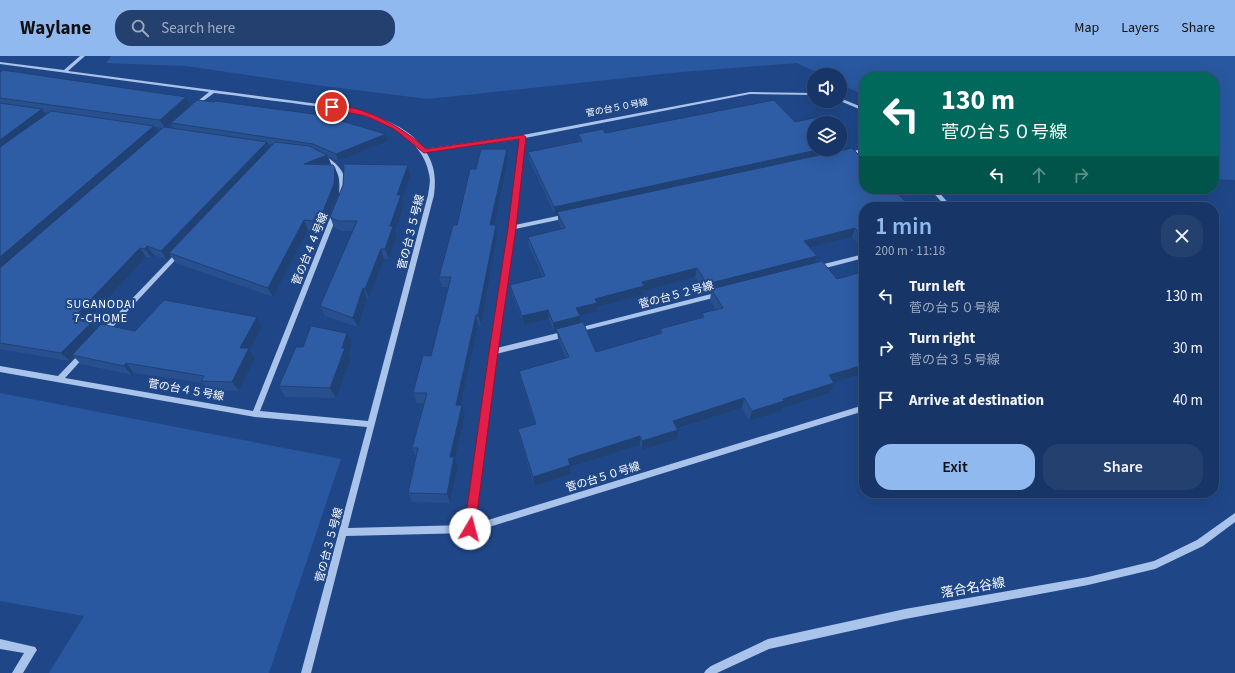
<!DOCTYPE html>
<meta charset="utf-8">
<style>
:root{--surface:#173566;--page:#24406f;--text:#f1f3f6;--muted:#9eabbf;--line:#36507a;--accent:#90b9f0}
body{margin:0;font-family:"Source Sans 3","Noto Sans JP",sans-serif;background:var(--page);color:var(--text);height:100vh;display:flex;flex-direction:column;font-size:15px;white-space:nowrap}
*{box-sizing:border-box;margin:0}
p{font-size:13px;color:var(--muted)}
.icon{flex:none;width:22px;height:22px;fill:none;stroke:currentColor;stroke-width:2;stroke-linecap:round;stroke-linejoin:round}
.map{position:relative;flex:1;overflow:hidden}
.side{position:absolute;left:859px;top:146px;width:360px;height:296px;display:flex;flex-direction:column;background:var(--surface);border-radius:16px;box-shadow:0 4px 16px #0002,0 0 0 1px var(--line)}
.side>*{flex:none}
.guide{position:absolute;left:859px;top:16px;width:360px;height:122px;border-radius:16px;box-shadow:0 4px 16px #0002,0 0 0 1px var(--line);background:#00695c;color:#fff;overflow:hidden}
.fabs{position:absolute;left:807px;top:12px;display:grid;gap:8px}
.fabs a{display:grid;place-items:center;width:40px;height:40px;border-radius:50%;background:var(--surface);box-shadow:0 4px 16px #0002,0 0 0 1px var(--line);font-size:20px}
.pin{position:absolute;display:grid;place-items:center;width:34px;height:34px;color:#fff;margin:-17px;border:2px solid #fff;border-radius:50%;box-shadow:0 1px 4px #0007}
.me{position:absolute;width:44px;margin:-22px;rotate:8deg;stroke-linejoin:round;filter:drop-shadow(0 0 3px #0008)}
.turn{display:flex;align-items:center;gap:14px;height:84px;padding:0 16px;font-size:18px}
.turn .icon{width:52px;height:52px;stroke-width:2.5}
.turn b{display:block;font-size:28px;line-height:34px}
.lanes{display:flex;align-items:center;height:38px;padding:0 16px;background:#0003;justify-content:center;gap:20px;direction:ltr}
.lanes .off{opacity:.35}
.round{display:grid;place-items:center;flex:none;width:42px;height:42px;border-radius:16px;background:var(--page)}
.overview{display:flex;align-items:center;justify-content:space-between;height:68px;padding:0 16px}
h1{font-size:24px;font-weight:600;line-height:30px;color:var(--accent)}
.cta{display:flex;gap:8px;margin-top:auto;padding:8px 16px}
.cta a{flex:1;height:46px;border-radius:16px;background:var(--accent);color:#111;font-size:16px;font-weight:600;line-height:46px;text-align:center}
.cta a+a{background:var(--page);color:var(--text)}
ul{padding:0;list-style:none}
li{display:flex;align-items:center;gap:12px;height:52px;padding:0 16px}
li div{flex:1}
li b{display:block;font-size:15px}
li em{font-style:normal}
header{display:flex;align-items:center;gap:24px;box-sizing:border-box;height:56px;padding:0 20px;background:var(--accent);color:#111}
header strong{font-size:19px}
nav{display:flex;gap:22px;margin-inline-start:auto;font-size:14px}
.search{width:280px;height:36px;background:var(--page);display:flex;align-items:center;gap:10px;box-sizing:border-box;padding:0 14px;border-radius:16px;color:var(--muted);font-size:15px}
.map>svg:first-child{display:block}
.green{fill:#2958a0}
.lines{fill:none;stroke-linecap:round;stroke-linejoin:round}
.minor{fill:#a9c3eb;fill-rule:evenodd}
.wall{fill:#28508e;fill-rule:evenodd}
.shaded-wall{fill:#204174}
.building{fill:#2e5da5;stroke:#204174}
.route{fill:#e11d48;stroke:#92132f}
.labels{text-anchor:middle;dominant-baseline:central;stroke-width:4;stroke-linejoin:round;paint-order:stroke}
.far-street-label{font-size:9px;fill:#fff;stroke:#1f4788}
.street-label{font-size:11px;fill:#fff;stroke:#1f4788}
.neighbourhood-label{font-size:12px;letter-spacing:1px;fill:#fff;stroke:#1f4788}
.near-street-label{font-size:13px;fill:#fff;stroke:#1f4788}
</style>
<header>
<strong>Waylane</strong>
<div class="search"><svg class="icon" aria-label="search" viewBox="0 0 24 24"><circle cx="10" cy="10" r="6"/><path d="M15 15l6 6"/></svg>Search here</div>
<nav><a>Map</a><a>Layers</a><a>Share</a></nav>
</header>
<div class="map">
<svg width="1235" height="617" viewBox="0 0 1235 617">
<rect width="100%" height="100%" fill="#1f4788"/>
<path class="green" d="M111 0H1235V124L1214 123V21H864V39L840 28V19H822L797 7 681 16 428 43 316 29 186 10 106 7Z
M0 337 341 403 269 617H49L84 560 0 545Z"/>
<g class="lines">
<path class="minor" d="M80 0H85L68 15 349 52C375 60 408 69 424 93L523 79 750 36 814 37V39L750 38 525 82 515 169 567 158 570 160 567 162 515 173 497 292 566 275 569 278 566 281 496 298 475 468 864 349V355L470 477 346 480 311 617H301L367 371 255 361 0 316V310L58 320 82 295 84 294 87 297 86 299 65 322 253 355 332 157 335 155 338 157 260 355 368 365 428 139C429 132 431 125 429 118 423 81 379 62 347 55 329 51 310 50 292 47 266 44 240 40 214 37L195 51 193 50V49L209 36 0 8V6L64 14ZM520 83 509 172 490 296 466 469 348 472 434 139C436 123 435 110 426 96Z
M840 42 864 52V55L840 45Z
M864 92V96L848 100 845 98Z
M320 98C338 105 350 120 344 139L342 140 339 138C341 117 337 110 318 101L317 100Z
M930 133H936L952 151H946Z
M179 195 181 196 182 197 181 198 106 278H102L101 276 102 274 177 196Z
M864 198V202L818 214 815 212 816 210Z
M719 236 722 238 721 240 578 276 575 274 578 272Z
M1235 457V466L1203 490 1155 513 1088 529 905 563 769 593 717 617H704L706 614 711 610 768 583 905 553 1088 521 1154 505 1197 484Z
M0 583 35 591 37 594 35 597 23 617H12L24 597 0 593Z"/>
</g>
<path class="wall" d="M0 16 186 41 191 49 388 85 338 105 328 100 331 108 338 121V138L326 167 322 165 318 174H308L273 241 176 207 171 200 167 204 154 199 151 201H146L85 266 96 273 135 275 257 261 262 271 250 294 255 302 239 335 208 334 203 327 134 317 132 319 81 308 74 301 70 305 0 293ZM44 56 49 57 46 59ZM171 67 174 72 166 71ZM154 71 162 72 158 76ZM268 88H273L270 92Z
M795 66 846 88 844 93 864 151V185L857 187 852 181 810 192 815 207 834 326 830 337 782 352 781 355 749 365 742 352 677 373V383L642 394 640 389 570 411 571 418 534 430 520 383 518 373 535 368 521 325 519 315 566 302 558 283 557 275 554 276 549 263 524 269 512 238 510 229 543 221 529 190 528 181 562 173 558 165V158L555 159 529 103 528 96 579 85 578 78ZM695 221 705 237 711 236 710 244 716 254 702 257V261L660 273V277L596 296 580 267V260L597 256V251L643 239V235Z
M508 103 494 169 497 180 481 269H478L461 349 465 359 455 403 458 410 450 447 412 446 408 437 416 401 412 392 424 347H417L413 337 431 300 449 231H442L439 221 457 169Z
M342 108 408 109 411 119 402 143 404 149 395 175 397 180 389 203H384L369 242H367L358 271 325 260 320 250 353 175H342L334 171 330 161 343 129 344 112Z
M347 277 352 288 349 299 351 303 336 342 285 341 279 330 303 291Z"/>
<path class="shaded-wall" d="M186 41 191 50 165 72 160 64Z
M42 53 48 62 0 97V84Z
M154 70 159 78 0 217V201Z
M386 78 388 85 338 105 336 98Z
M267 86 271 94 169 197 171 200 167 204 161 195Z
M846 88 844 95 557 156 558 158 555 159 554 151 822 93H840V89Z
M507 93 508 103 492 180 490 169Z
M327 99 331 108H304Z
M408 109 411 119 402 143 404 149 395 175 397 180 389 203 385 193 397 139Z
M335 112 338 121V138L326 167 322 158Z
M318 156 322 165 318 174 313 165Z
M304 164 308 174 273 241 268 232Z
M496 169 497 180 481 269 478 259Z
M855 172 852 181 802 194 804 185Z
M864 177V185L857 187 861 178Z
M147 190 154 199 151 201 145 193Z
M140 192 146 201 80 272 72 263Z
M381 193 384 203 369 242 365 233Z
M817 200 814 209 711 233V236L705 237 707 228Z
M697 212 695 221 643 235V239L597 251V256L580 260V269L556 273 557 275 554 276 553 267 576 252 595 243 642 226Z
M363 232 367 242 358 271 353 262Z
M548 254 549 263 524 269 522 260Z
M476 259 478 269 459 358 456 349Z
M257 261 262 271 250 294 255 302 239 335 232 326 240 292Z
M91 267 98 275 72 299 74 301 70 305 61 297Z
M347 277 352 288 349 299 351 303 336 342 330 332Z
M126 307 134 317 132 319 124 310Z
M864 309V317L825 329 829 319Z
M834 327 830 337 782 352 781 355 749 365 752 355 783 343Z
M744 342 742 352 672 374 673 365Z
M462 349 465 359 455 403 458 410 450 447 447 438 450 401Z
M678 374 677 383 642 394V385Z
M640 380V389L570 411 571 418 534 430 533 421 568 403Z"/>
<path class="building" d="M3 14 186 41 160 64 0 42V16Z
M197 44 214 46 215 45 321 59 386 78 336 98 313 88 171 67Z
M774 44 795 66 818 61 825 67H814V93H822L554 151 528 96 582 85 578 78 603 73 605 77Z
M0 47 42 53 0 84Z
M51 55 154 70 0 201V91Z
M164 71 267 86 161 195 147 190 145 193 140 192 72 263 91 267 61 297 0 287V212Z
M840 82 846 88 840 89Z
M275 86 309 90 327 99 304 108 333 109 335 112 334 128 322 158 318 156 313 165 304 164 268 232 169 197Z
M852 92 864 104V133H893L911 151H864V177L861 178 855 172 804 185 817 200 707 228 697 212 642 226 644 230 595 243 597 247 576 252 580 260 553 267 548 254 522 260 510 229 545 220 528 181 565 172 557 156Z
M481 93H507L490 169H496L478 259H476L456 349H462L450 401H454L447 438 408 437 418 392H412L427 337H413L423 299 431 300 451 221H439L453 169H457L470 113H476Z
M342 108 408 109 397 139H401L390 170H393L385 193H381L365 233 363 232 353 262 320 250 357 165H338L330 161 343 129 344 111Z
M822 205 837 223 862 216 864 218V309L829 319 834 327 783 343 784 345 752 355 744 342 673 365 678 374 642 385 640 380 568 403 570 409 533 421 518 373 536 368 519 315 569 301 556 273 583 266 596 296 662 277 660 273 704 261 702 257 723 252 711 233Z
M164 244 257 261 240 292H249L232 326 201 325 204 320 126 307 124 310 72 299 101 268 135 275Z
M311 270 347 277 342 292H345L330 332 279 330 296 291H303Z"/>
<path class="route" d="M329 50C359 46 406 73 426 93L523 79 526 81 516 172 498 296 475 473 474 477 470 478 466 477 464 473 489 296 508 172 519 83 424 97 394 73 366 60 329 53Z"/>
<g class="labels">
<g class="far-street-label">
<text transform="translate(617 52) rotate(-11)">菅の台５０号線</text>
</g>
<g class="street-label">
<text transform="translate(411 176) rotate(-76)">菅の台３５号線</text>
<text transform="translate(310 193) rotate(-68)">菅の台４４号線</text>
<text transform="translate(676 239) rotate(-15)">菅の台５２号線</text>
<text transform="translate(186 334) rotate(10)">菅の台４５号線</text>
<text transform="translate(603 421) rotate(-17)">菅の台５０号線</text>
<text transform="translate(329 489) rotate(-75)">菅の台３５号線</text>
</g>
<g class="neighbourhood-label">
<text x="101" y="248">SUGANODAI<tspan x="101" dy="14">7-CHOME</tspan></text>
</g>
<g class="near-street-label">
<text transform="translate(973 532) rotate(-10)">落合名谷線</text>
</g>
</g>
</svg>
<div class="fabs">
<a><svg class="icon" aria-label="sound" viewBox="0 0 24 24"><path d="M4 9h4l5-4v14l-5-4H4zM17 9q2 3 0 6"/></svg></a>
<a><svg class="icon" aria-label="layers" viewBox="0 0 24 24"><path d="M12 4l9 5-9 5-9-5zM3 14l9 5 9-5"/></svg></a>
</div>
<div class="pin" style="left:332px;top:51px;background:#d93025"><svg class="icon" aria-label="arrive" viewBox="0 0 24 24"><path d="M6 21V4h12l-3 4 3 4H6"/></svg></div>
<svg class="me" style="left:470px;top:473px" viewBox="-20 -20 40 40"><circle r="19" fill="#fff"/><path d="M0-13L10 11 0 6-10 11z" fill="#e11d48"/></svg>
<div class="guide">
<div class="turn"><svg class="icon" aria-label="left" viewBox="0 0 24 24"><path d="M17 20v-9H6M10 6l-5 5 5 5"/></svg><div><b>130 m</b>菅の台５０号線</div></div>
<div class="lanes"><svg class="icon" aria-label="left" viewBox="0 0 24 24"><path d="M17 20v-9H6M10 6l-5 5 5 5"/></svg><svg class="icon off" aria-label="ahead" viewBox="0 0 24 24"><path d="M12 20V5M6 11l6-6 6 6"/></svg><svg class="icon off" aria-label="right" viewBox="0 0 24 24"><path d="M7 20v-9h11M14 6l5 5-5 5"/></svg></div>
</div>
<section class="side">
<div class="overview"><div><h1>1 min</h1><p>200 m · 11:18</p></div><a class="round"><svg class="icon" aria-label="close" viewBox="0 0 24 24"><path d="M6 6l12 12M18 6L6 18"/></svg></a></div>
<ul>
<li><svg class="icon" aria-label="left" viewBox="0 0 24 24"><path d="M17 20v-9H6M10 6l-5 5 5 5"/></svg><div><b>Turn left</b><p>菅の台５０号線</p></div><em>130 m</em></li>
<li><svg class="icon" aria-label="right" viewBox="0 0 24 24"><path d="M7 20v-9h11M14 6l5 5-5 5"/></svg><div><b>Turn right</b><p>菅の台３５号線</p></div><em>30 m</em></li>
<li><svg class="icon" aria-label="arrive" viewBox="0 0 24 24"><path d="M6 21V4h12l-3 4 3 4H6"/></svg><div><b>Arrive at destination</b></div><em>40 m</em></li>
</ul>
<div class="cta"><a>Exit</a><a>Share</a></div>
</section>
</div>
